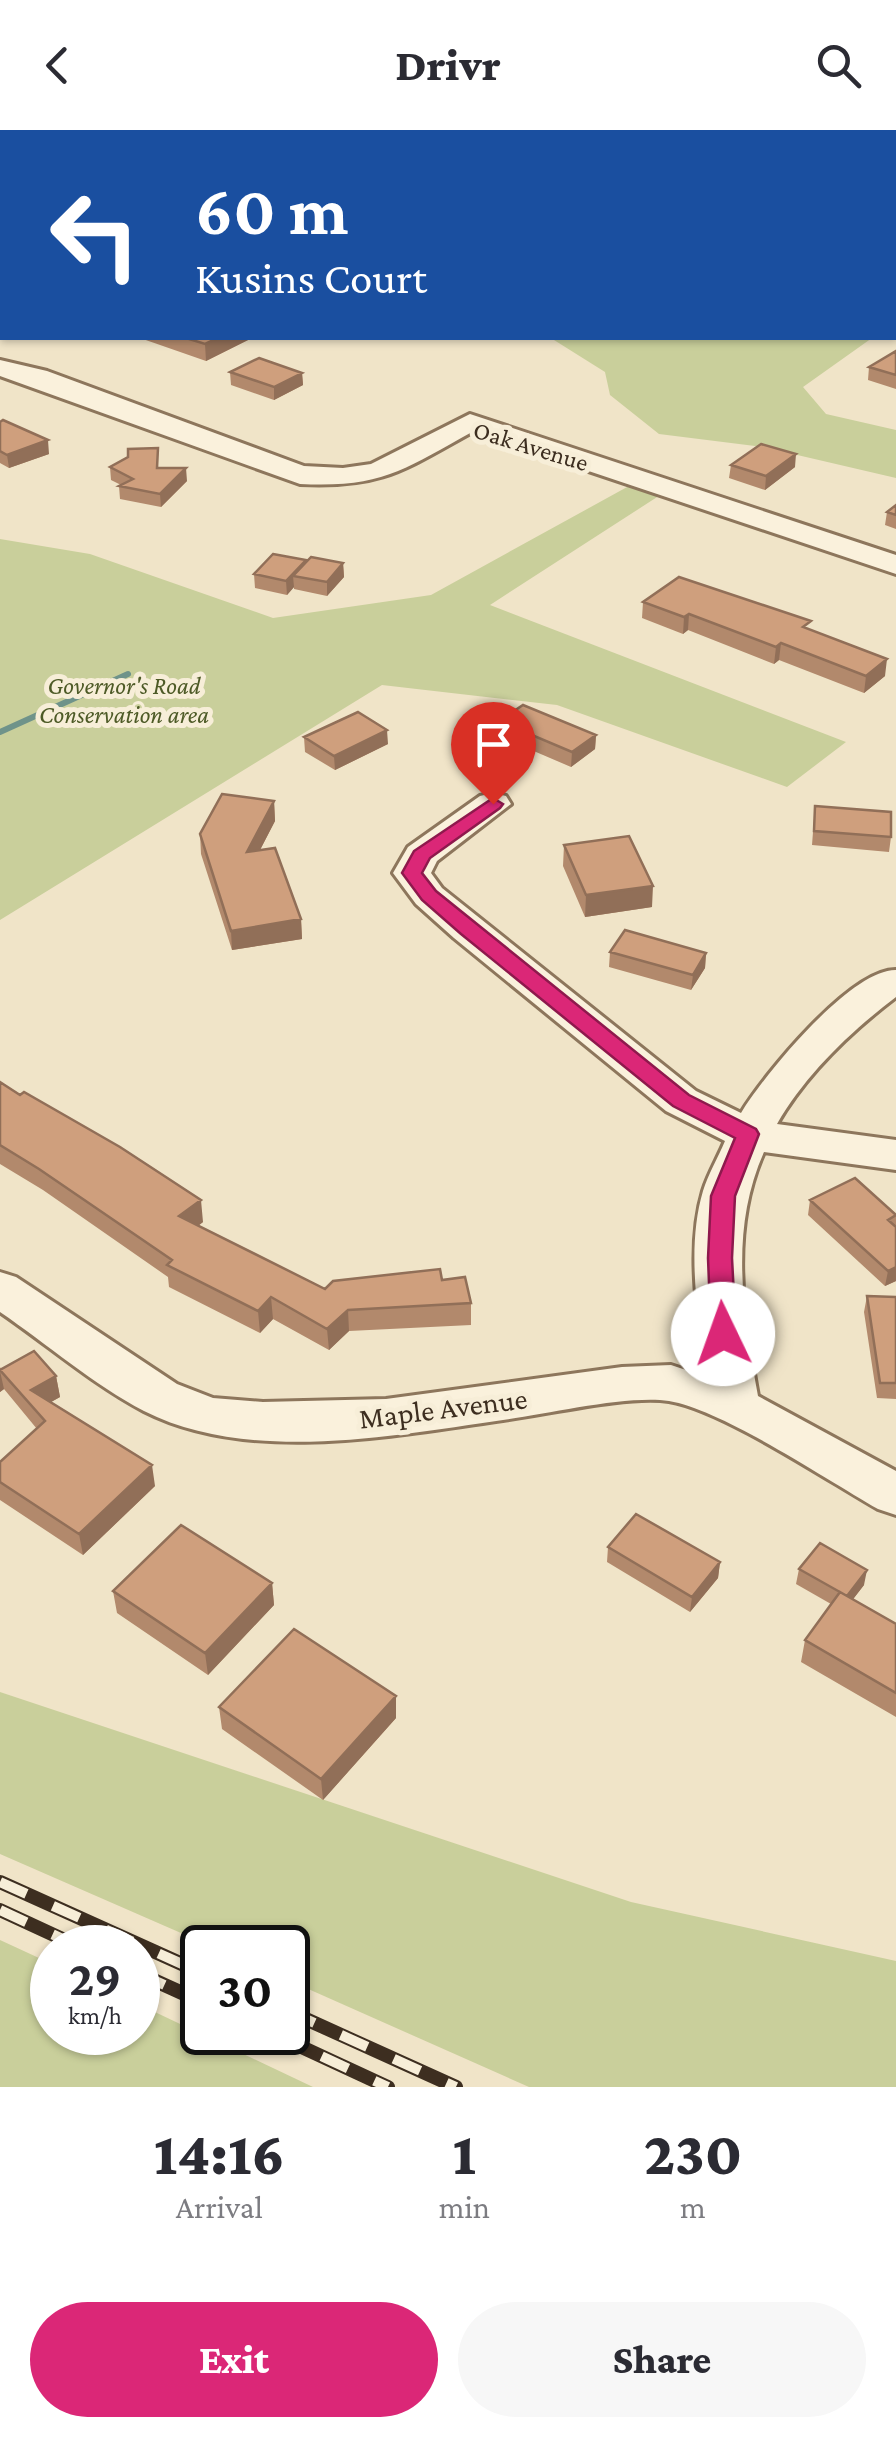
<!DOCTYPE html>
<style>
:root{--surface:#fff;--page:#f7f7f7;--text:#2b2b33;--muted:#7c7c81;--accent:#db2777}
body{margin:0;font-family:"Crimson Pro",serif;background:var(--page);color:var(--text);height:100vh;display:flex;flex-direction:column;font-size:38px;white-space:nowrap}
*{box-sizing:border-box;margin:0}
p{font-size:32px;color:var(--muted)}
.icon{flex:none;width:55px;height:55px;fill:none;stroke:currentColor;stroke-width:2;stroke-linecap:round;stroke-linejoin:round}
.map{position:relative;height:1957px;overflow:hidden}
.panel{display:flex;flex-direction:column;background:var(--surface);flex:1}
.panel>*{flex:none}
.hud{position:absolute;left:0px;top:0px;width:898px;height:210px;box-shadow:0 2px 8px #0004;background:#1a4fa0;color:#fff;overflow:hidden}
.speed{position:absolute;left:30px;top:1795px;display:flex;gap:20px;font-size:50px;font-weight:700;text-align:center}
.speed>*{display:grid;place-content:center;width:130px;height:130px;border-radius:50%;background:var(--surface);box-shadow:0 2px 8px #0004;line-height:1}
.speed small{font-size:25px;font-weight:400}
.speed .limit{border:5px solid #111;border-radius:15px;background:#fff;color:#111}
.pin{position:absolute;display:grid;place-items:center;width:85px;height:85px;color:#fff;margin:-102px -42px;border-radius:50% 50% 50% 0;rotate:-45deg;box-shadow:0 0 10px #0007}
.pin .icon{rotate:45deg}
.me{position:absolute;width:110px;margin:-55px;rotate:357deg;stroke-linejoin:round;filter:drop-shadow(0 0 8px #0008)}
.turn{display:flex;align-items:center;gap:35px;height:210px;padding:0 30px;font-size:45px}
.turn .icon{width:130px;height:130px;stroke-width:2.5}
.turn b{display:block;font-size:70px;line-height:85px}
.eta{display:flex;justify-content:space-evenly;align-items:center;height:170px;text-align:center}
.eta b{font-size:60px;font-weight:800;line-height:70px}
.action{display:flex;gap:20px;margin-top:auto;padding:20px 30px}
.action a{flex:1;height:115px;border-radius:60px;background:var(--accent);color:#fff;font-size:40px;font-weight:800;line-height:115px;text-align:center}
.action a+a{background:var(--page);color:var(--text)}
header{display:flex;justify-content:space-between;align-items:center;height:130px;padding:0 30px;background:var(--surface);font-size:45px;font-weight:800}
.map>svg:first-child{display:block}
.green{fill:#c9cf9b}
.lines{fill:none;stroke-linecap:round;stroke-linejoin:round}
.stream{stroke:#6f938a;stroke-width:6}
.minor-casing{stroke:#8d765c;stroke-width:6}
.minor{fill:#faf1dc;fill-rule:evenodd}
.rail-casing{stroke:#3d2e20;stroke-width:14}
.rail{stroke:#f7eed8;stroke-width:10;stroke-dasharray:29;stroke-linecap:butt}
.wall{fill:#b2896c}
.shaded-wall{fill:#916f58}
.building{fill:#cf9f7d;stroke:#916f58;stroke-width:2.5}
.route{fill:#db2777;stroke:#8e194d;stroke-width:2.5}
.labels{text-anchor:middle;dominant-baseline:central;stroke-width:10;stroke-linejoin:round;paint-order:stroke}
.far-street-label{font-size:25px;fill:#3d2e20;stroke:#f7eed8}
.far-park-label{font-size:25px;font-style:italic;fill:#4d5a26;stroke:#f7eed8}
.street-label{font-size:30px;fill:#3d2e20;stroke:#f7eed8}
</style>
<header><svg class="icon" aria-label="back" viewBox="0 0 24 24"><path d="M15 5l-7 7 7 7"/></svg>Drivr<svg class="icon" aria-label="search" viewBox="0 0 24 24"><circle cx="10" cy="10" r="6"/><path d="M15 15l6 6"/></svg></header>
<div class="map">
<svg width="896" height="1957" viewBox="0 0 896 1957">
<rect width="100%" height="100%" fill="#f0e4c8"/>
<path class="green" d="M0 0H481L482 2H2L0 123Z
M558 208H872L803 257 826 284 896 300V348L763 317 659 304 610 265 605 242 554 210Z
M638 351 668 360 490 475 846 612 787 657 557 575 382 555 0 790V409L90 424 273 488 431 465Z
M0 1562 631 1772 896 1831V1957H529L288 1850V1818L213 1817 0 1724Z
M0 1810 52 1834V1902H138V1874L313 1957H0Z"/>
<g class="lines">
<path class="stream" d="M0 602 128 544"/>
<defs>
<path id="minor" d="M754 0H786L787 2H756Z
M0 230 47 241 304 336 343 338 371 334 470 284 896 425V444L472 302C403 340 382 358 300 354L0 246Z
M493 663 506 666 511 674 437 731 431 743 442 758 696 961 741 983C764 945 851 839 896 840V867C850 902 806 944 777 994L896 1010V1040L764 1022C729 1100 743 1183 758 1266L896 1341V1385L878 1379C827 1350 723 1280 669 1271 626 1265 549 1284 503 1290 392 1306 248 1334 144 1281 94 1255 47 1214 0 1182V1142L16 1147 177 1254 213 1268 263 1272 386 1269 622 1237 671 1235 707 1247C698 1189 686 1118 703 1061 708 1044 718 1028 725 1011L666 981 454 808 416 774 393 743 408 717 480 666Z"/>
</defs>
<use href="#minor" class="minor-casing"/>
<use href="#minor" class="minor"/>
<defs>
<path id="rail" d="M0 1752 202 1843
M0 1780 82 1818
M138 1843 202 1872
M288 1881 456 1957
M269 1902 388 1957"/>
</defs>
<use href="#rail" class="rail-casing"/>
<use href="#rail" class="rail"/>
</g>
<path class="wall" d="M0 118H2V146L0 145Z
M140 208H252L206 231Z
M896 221V259L868 250 869 237Z
M230 242 302 243 303 255 274 270 231 255Z
M0 292 49 324 9 338 0 333Z
M731 335 795 337 765 360 729 348Z
M110 337 159 338 187 351 161 377 120 369 119 356 121 355 111 350Z
M896 375V399L885 395 887 382Z
M306 432 343 433 344 447 327 466 294 459V457L287 465 255 458 254 444Z
M643 472 810 500 885 546 864 563 779 530 774 534 688 500 683 504 642 488Z
M499 591 596 605 595 619 571 637 499 606Z
M304 607 388 614 335 640 305 622Z
M274 671 275 691 260 720 301 789 302 809 232 820 201 724 200 704Z
M815 676 891 707 889 722 812 715Z
M564 715 652 777 585 787 563 736Z
M610 822 706 823 705 838 691 860 609 837Z
M0 952 203 1092 198 1096 325 1159 442 1150 471 1173V1195L349 1201 329 1220 273 1189 260 1203 169 1157 168 1147 43 1060 0 1034Z
M810 1070 896 1085V1151L885 1156 808 1085Z
M867 1166 896 1167V1269L877 1268 864 1182Z
M0 1237 1 1239 56 1246 60 1267 51 1272 155 1356 83 1425 0 1370V1332L37 1299 4 1259 0 1262Z
M608 1417 720 1432 718 1448 690 1482 607 1432Z
M799 1439 864 1455 853 1469 896 1494V1587L801 1532 805 1510 831 1474 796 1454Z
M272 1453 274 1475 208 1545 117 1483 113 1461Z
M219 1577 396 1588 323 1670 222 1599Z"/>
<path class="shaded-wall" d="M679 0H692L691 2H674Z
M218 208H252L206 231 205 214Z
M302 243 303 255 274 270V257Z
M48 310 49 324 9 338 7 325Z
M796 324 795 337 765 360 766 346Z
M186 338 187 351 161 377 160 364Z
M306 430 307 444 293 446 294 457 287 465 286 451Z
M343 433 344 447 327 466V452Z
M689 484 688 500 683 504 684 487Z
M781 513 779 530 774 534 776 517Z
M887 529 885 546 864 563 866 546Z
M387 600 388 614 335 640 334 626Z
M596 605 595 619 571 637 572 622Z
M274 671 275 691 249 741 247 722Z
M653 756 652 777 585 787 586 765Z
M301 789 302 809 232 820 231 801Z
M706 823 705 838 691 860 693 845Z
M201 1070 203 1092 182 1108 179 1086Z
M896 1137V1151L885 1156 888 1141Z
M271 1167 273 1189 260 1203 258 1181Z
M348 1180 349 1201 329 1220 327 1199Z
M0 1241 4 1259 0 1262Z
M56 1246 60 1267 35 1281 31 1260Z
M152 1335 155 1356 83 1425 79 1404Z
M720 1432 718 1448 690 1482 692 1467Z
M867 1440 864 1455 844 1481 847 1466Z
M272 1453 274 1475 208 1545 205 1523Z
M396 1566V1588L323 1670 321 1649Z"/>
<path class="building" d="M628 0H679L674 2H623Z
M186 208H218L205 214Z
M896 221V245L869 237Z
M259 228 302 243 274 257 230 242Z
M3 290 48 310 7 325 0 321V292Z
M761 314 796 324 766 346 731 335Z
M158 318 157 338H186L160 364 119 356 133 349 110 337 128 327V319Z
M896 375V385L887 382Z
M273 424 306 430 286 451 254 444Z
M311 427 343 433 327 452 293 446Z
M679 447 811 491 803 497 887 529 866 546 781 513 776 517 689 484 684 487 643 472Z
M523 575 596 605 572 622 499 591Z
M358 582 387 600 334 626 304 607Z
M222 664 274 671 247 722 275 718 301 789 231 801 200 704Z
M815 676 891 682V707L814 701Z
M629 706 653 756 586 765 564 715Z
M625 800 706 823 693 845 610 822Z
M0 952 20 965 24 962 120 1017 201 1070 179 1086 325 1159 333 1151 440 1139 442 1150 465 1147 471 1173 348 1180 327 1199 271 1167 258 1181 167 1135 172 1130 39 1039 0 1015Z
M855 1048 896 1085 888 1090 896 1097V1137L888 1141 810 1070Z
M867 1166 896 1167V1253H880Z
M34 1221 56 1246 31 1260 152 1335 79 1404 0 1352V1332L45 1291 0 1240Z
M636 1384 720 1432 692 1467 608 1417Z
M181 1395 272 1453 205 1523 113 1461Z
M820 1413 867 1440 847 1466 799 1439Z
M840 1462 896 1494V1563L805 1510Z
M294 1499 396 1566 321 1649 219 1577Z"/>
<path class="route" d="M493 668 503 674 500 678 430 728 422 743 436 761 689 965 756 999 759 1004 735 1066 732 1128 736 1204 732 1211H714L711 1204 708 1128 711 1066 735 1008 673 976 461 804 422 770 402 743 414 721Z"/>
<g class="labels">
<g class="far-street-label">
<text transform="translate(531 316) rotate(17)">Oak Avenue</text>
</g>
<g class="far-park-label">
<text x="124" y="555">Governor's Road<tspan x="124" dy="29">Conservation area</tspan></text>
</g>
<g class="street-label">
<text transform="translate(443 1278) rotate(-7)">Maple Avenue</text>
</g>
</g>
</svg>
<div class="speed"><div>29<small>km/h</small></div><div class="limit">30</div></div>
<div class="pin" style="left:493px;top:674px;background:#d93025"><svg class="icon" aria-label="arrive" viewBox="0 0 24 24"><path d="M6 21V4h12l-3 4 3 4H6"/></svg></div>
<svg class="me" style="left:723px;top:1204px" viewBox="-20 -20 40 40"><circle r="19" fill="#fff"/><path d="M0-13L10 11 0 6-10 11z" fill="#db2777"/></svg>
<div class="hud">
<div class="turn"><svg class="icon" aria-label="left" viewBox="0 0 24 24"><path d="M17 20v-9H6M10 6l-5 5 5 5"/></svg><div><b>60 m</b>Kusins Court</div></div>
</div>
</div>
<section class="panel">
<div class="eta">
<div><b>14:16</b><p>Arrival</p></div>
<div><b>1</b><p>min</p></div>
<div><b>230</b><p>m</p></div>
</div>
<div class="action"><a>Exit</a><a>Share</a></div>
</section>
